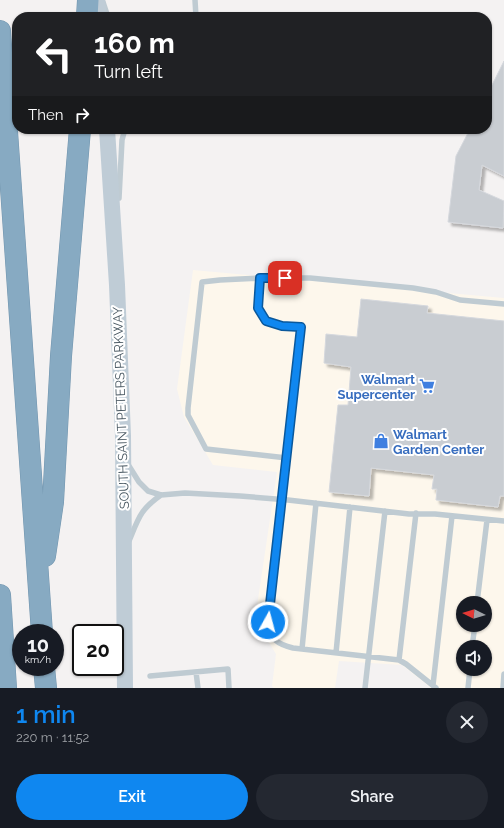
<!DOCTYPE html>
<meta charset="utf-8">
<style>
:root{--surface:#171b24;--page:#242831;--text:#f1f3f6;--muted:#9ea1a6;--accent:#0f87f0}
body{margin:0;font-family:Raleway,sans-serif;background:var(--page);color:var(--text);height:100vh;display:flex;flex-direction:column;font-size:15px;white-space:nowrap}
*{box-sizing:border-box;margin:0}
p{font-size:13px;color:var(--muted)}
.icon{flex:none;width:22px;height:22px;fill:none;stroke:currentColor;stroke-width:2;stroke-linecap:round;stroke-linejoin:round}
.map{position:relative;height:688px;overflow:hidden}
.side{display:flex;flex-direction:column;background:var(--surface);flex:1}
.side>*{flex:none}
.hud{position:absolute;left:12px;top:12px;width:480px;height:122px;border-radius:16px;box-shadow:0 1px 3px #0004;background:#202124;color:#fff;overflow:hidden}
.needle{width:26px;rotate:275deg}
.buttons{position:absolute;left:456px;top:596px;display:grid;gap:8px}
.buttons a{display:grid;place-items:center;width:36px;height:36px;border-radius:50%;background:var(--surface);box-shadow:0 1px 3px #0004;font-size:20px}
.speed{position:absolute;left:12px;top:624px;display:flex;gap:8px;font-size:20px;font-weight:700;text-align:center}
.speed>*{display:grid;place-content:center;width:52px;height:52px;border-radius:50%;background:var(--surface);box-shadow:0 1px 3px #0004;line-height:1}
.speed small{font-size:10px;font-weight:400}
.speed .limit{border:2px solid #111;border-radius:6px;background:#fff;color:#111}
.pin{position:absolute;display:grid;place-items:center;width:34px;height:34px;color:#fff;margin:-17px;border-radius:8px;box-shadow:0 2px 6px #0006}
.me{position:absolute;width:44px;margin:-22px;rotate:7deg;stroke-linejoin:round;filter:drop-shadow(0 0 3px #0008)}
.turn{display:flex;align-items:center;gap:14px;height:84px;padding:0 16px;font-size:18px}
.turn .icon{width:52px;height:52px;stroke-width:2.5}
.turn b{display:block;font-size:28px;line-height:34px}
.then{display:flex;align-items:center;height:38px;padding:0 16px;background:#0003;gap:8px;font-size:15px}
.round{display:grid;place-items:center;flex:none;width:42px;height:42px;border-radius:21px;background:var(--page)}
.overview{display:flex;align-items:center;justify-content:space-between;height:68px;padding:0 16px}
h1{font-size:24px;font-weight:600;line-height:30px;color:var(--accent)}
.action{display:flex;gap:8px;margin-top:auto;padding:8px 16px}
.action a{flex:1;height:46px;border-radius:24px;background:var(--accent);color:#fff;font-size:16px;font-weight:600;line-height:46px;text-align:center}
.action a+a{background:var(--page);color:var(--text)}
.map>svg:first-child{display:block}
.commercial{fill:#fdf7ec;fill-rule:evenodd}
.building{fill:#c9cdd2;stroke:#d5d8dd;filter:url(#shadow)}
.lines{fill:none;stroke-linecap:round;stroke-linejoin:round}
.highway-casing{stroke:#7295ae;stroke-width:22}
.lane{stroke:#bfcbd2;stroke-width:5.5}
.secondary{stroke:#bfccd6;stroke-width:16}
.highway{stroke:#87aac2;stroke-width:21}
.route-casing{stroke:#0a589c;stroke-width:10}
.route{stroke:#0f87f0;stroke-width:7}
.labels{text-anchor:middle;dominant-baseline:central;stroke-width:4;stroke-linejoin:round;paint-order:stroke}
.shop-label{font-size:13px;font-weight:bold;fill:#366cbe;stroke:#fff;text-anchor:end}
.street-label{font-size:13px;fill:#485761;stroke:#fff}
</style>
<div class="map">
<svg width="504" height="688" viewBox="0 0 504 688">
<defs>
<filter id="shadow"><feDropShadow dx="3.5" dy="3.5" stdDeviation="1" flood-color="#0004"/></filter>
</defs>
<rect width="100%" height="100%" fill="#f4f2f2"/>
<path class="commercial" d="M193 270 504 298V688H431L402 665 339 661 335 688H274L272 686 276 654 262 631 257 606 277 472 213 465 184 417 177 389ZM463 603H485V625H463ZM463 647H485V669H463Z"/>
<path class="building" d="M504 61V176L482 165 479 190 504 201 503 228 448 222 456 156 470 129H487V95Z
M361 299 428 306 427 313 504 321V496H500L498 507 436 500 437 489H432L434 475 371 468 369 496 329 492 338 405H348L351 367 324 363 326 334 357 337Z"/>
<g class="lines">
<defs>
<path id="highway" d="M87 17 88 0
M0 31 42 633
M45 556 53 502 61 356 80 129
M0 595 6 688
M44 667 46 688"/>
</defs>
<use href="#highway" class="highway-casing"/>
<path class="lane" d="M195 0 196 17
M103 2 108 17
M119 198 122 140 125 129
M260 278 258 308 266 321 282 326 301 327 268 623C270 639 277 644 293 648L399 660 406 664 436 688
M287 458 206 449 188 415V408L202 282 220 280 260 278H310L413 288 436 292 460 300 504 304
M129 466 139 482 148 491 161 495 185 493 240 496 288 500 409 514H435L504 521
M129 541C139 517 140 510 161 495
M477 603 487 520
M472 647 475 625
M302 649 316 503
M336 653 350 507
M399 660 416 513
M196 672 198 688
M150 676 228 669 229 688
M433 685 452 516
M365 688 385 511
M468 688 470 669
M503 688 504 674"/>
<path class="secondary" d="M97 0 99 17
M107 129 117 285 123 436 125 688"/>
<use href="#highway" class="highway"/>
</g>
<g class="lines">
<defs>
<path id="route" d="M268 622 301 327 282 326 266 321 258 308 260 278H285"/>
</defs>
<use href="#route" class="route-casing"/>
<use href="#route" class="route"/>
</g>
<defs>
<symbol id="supermarket-bare" viewBox="-9 -9 18 18"><path d="M-6-5.5h2.5l.6 2H6L4.5 2H-2.5L-4.4-4H-6ZM-1.5 3.2a1.3 1.3 0 1 0 .1 0ZM3 3.2a1.3 1.3 0 1 0 .1 0Z" fill="#3f7fe0" stroke="#fff" stroke-width="2.5" paint-order="stroke"/></symbol>
<symbol id="shop-bare" viewBox="-9 -9 18 18"><path d="M-5-2.5h2.3a2.7 3.5 0 0 1 5.4 0H5L5.5 6h-11ZM-1.5-2.5h3a1.5 2.3 0 0 0-3 0Z" fill="#3f7fe0" stroke="#fff" stroke-width="2.5" paint-order="stroke"/></symbol>
</defs>
<g fill-rule="evenodd">
<use href="#supermarket-bare" x="416" y="375" width="22" height="22"/>
<use href="#shop-bare" x="370" y="430" width="22" height="22"/>
</g>
<g class="labels">
<g class="shop-label">
<text x="415" y="379">Walmart<tspan x="415" dy="15">Supercenter</tspan></text>
<text x="393" y="434" text-anchor="start">Walmart<tspan x="393" dy="15">Garden Center</tspan></text>
</g>
<g class="street-label">
<text transform="translate(121 408) rotate(-92)">SOUTH SAINT PETERS PARKWAY</text>
</g>
</g>
</svg>
<div class="buttons">
<a><svg class="needle" viewBox="-14 -14 28 28"><path d="M0-13l5 13h-10z" fill="#e53935"/><path d="M0 13l5-13h-10z" fill="#9ea1a6"/></svg></a>
<a><svg class="icon" aria-label="sound" viewBox="0 0 24 24"><path d="M4 9h4l5-4v14l-5-4H4zM17 9q2 3 0 6"/></svg></a>
</div>
<div class="speed"><div>10<small>km/h</small></div><div class="limit">20</div></div>
<div class="pin" style="left:285px;top:278px;background:#d93025"><svg class="icon" aria-label="arrive" viewBox="0 0 24 24"><path d="M6 21V4h12l-3 4 3 4H6"/></svg></div>
<svg class="me" style="left:268px;top:622px" viewBox="-20 -20 40 40"><circle r="17" fill="#0f87f0" stroke="#fff" stroke-width="3"/><path d="M0-11L8 9 0 5-8 9z" fill="#fff"/></svg>
<div class="hud">
<div class="turn"><svg class="icon" aria-label="left" viewBox="0 0 24 24"><path d="M17 20v-9H6M10 6l-5 5 5 5"/></svg><div><b>160 m</b>Turn left</div></div>
<div class="then">Then<svg class="icon" aria-label="right" viewBox="0 0 24 24"><path d="M7 20v-9h11M14 6l5 5-5 5"/></svg></div>
</div>
</div>
<section class="side">
<div class="overview"><div><h1>1 min</h1><p>220 m · 11:52</p></div><a class="round"><svg class="icon" aria-label="close" viewBox="0 0 24 24"><path d="M6 6l12 12M18 6L6 18"/></svg></a></div>
<div class="action"><a>Exit</a><a>Share</a></div>
</section>
